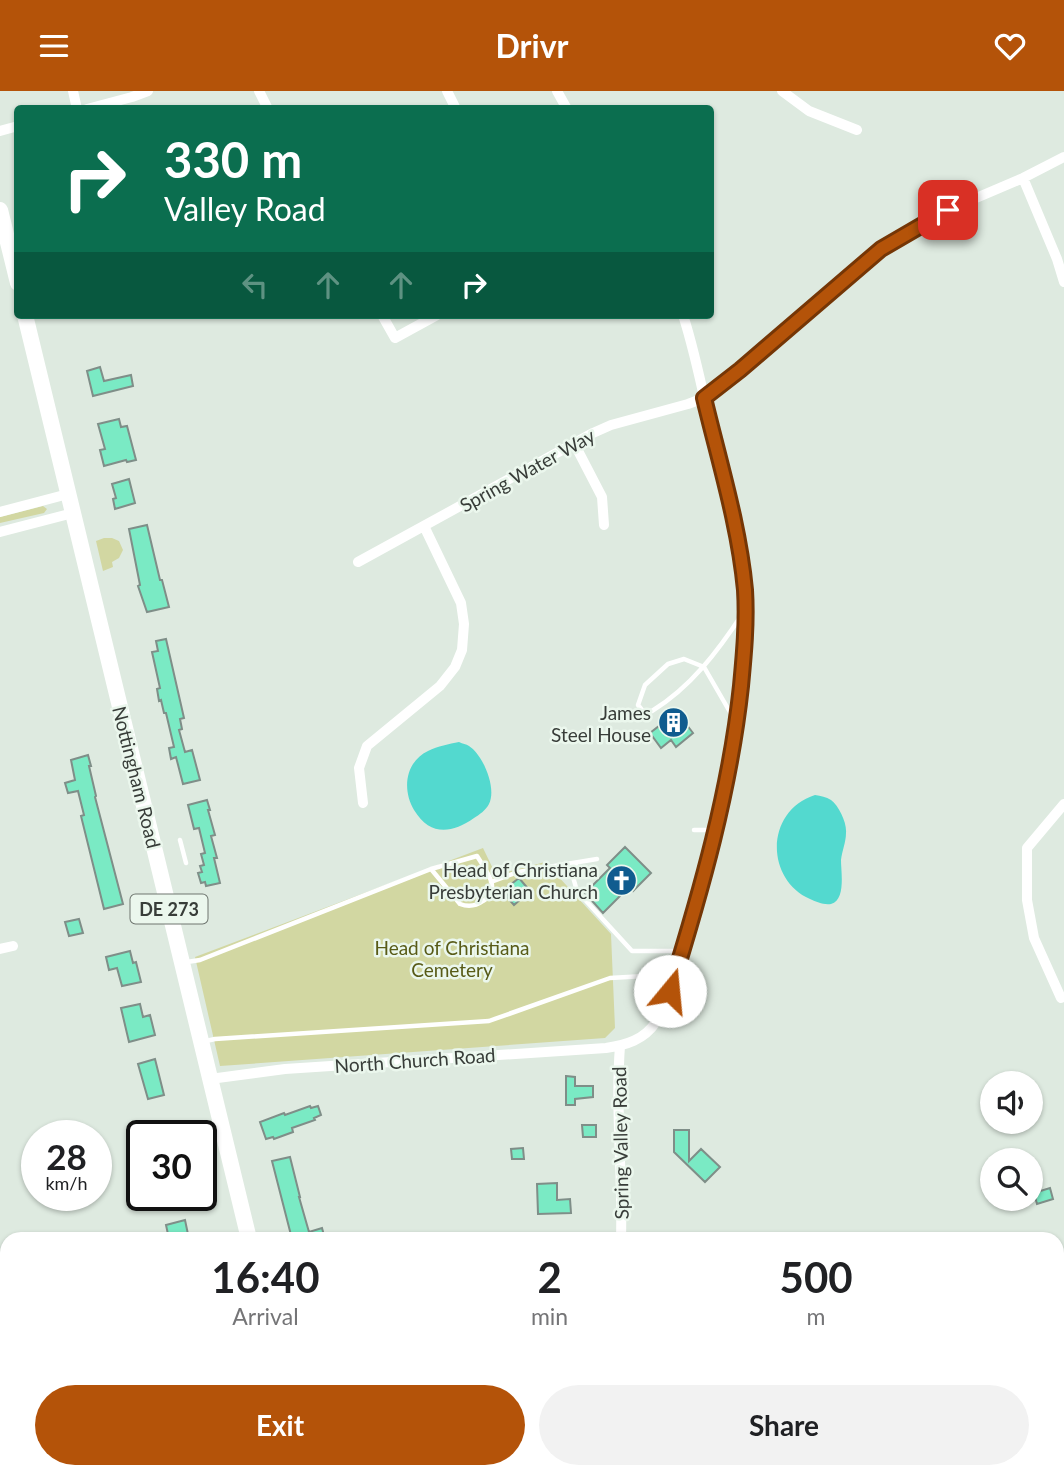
<!DOCTYPE html>
<style>
:root{--surface:#fff;--page:#f2f2f2;--text:#202124;--muted:#757577;--accent:#b45309}
body{margin:0;font-family:Lato,sans-serif;background:var(--page);color:var(--text);height:100vh;display:flex;flex-direction:column;font-size:26px;white-space:nowrap}
*{box-sizing:border-box;margin:0}
p{font-size:23px;color:var(--muted)}
.icon{flex:none;width:38px;height:38px;fill:none;stroke:currentColor;stroke-width:2;stroke-linecap:round;stroke-linejoin:round}
.map{position:relative;flex:1;overflow:hidden}
.details{position:absolute;left:0px;top:1141px;width:1064px;height:247px;display:flex;flex-direction:column;background:var(--surface);border-radius:21px 21px 0 0;box-shadow:0 2px 5px #0004}
.details>*{flex:none}
.guide{position:absolute;left:14px;top:14px;width:700px;height:214px;border-radius:7px;box-shadow:0 2px 5px #0004;background:#0b6e4f;color:#fff;overflow:hidden}
.buttons{position:absolute;left:980px;top:980px;display:grid;gap:14px}
.buttons a{display:grid;place-items:center;width:63px;height:63px;border-radius:50%;background:var(--surface);box-shadow:0 2px 5px #0004;font-size:35px}
.speed{position:absolute;left:21px;top:1029px;display:flex;gap:14px;font-size:35px;font-weight:700;text-align:center}
.speed>*{display:grid;place-content:center;width:91px;height:91px;border-radius:50%;background:var(--surface);box-shadow:0 2px 5px #0004;line-height:1}
.speed small{font-size:18px;font-weight:400}
.speed .limit{border:4px solid #111;border-radius:10px;background:#fff;color:#111}
.pin{position:absolute;display:grid;place-items:center;width:60px;height:60px;color:#fff;margin:-30px;border-radius:14px;box-shadow:0 4px 10px #0006}
.me{position:absolute;width:77px;margin:-38px;rotate:17deg;stroke-linejoin:round;filter:drop-shadow(0 0 5px #0008)}
.turn{display:flex;align-items:center;gap:24px;height:147px;padding:0 35px;font-size:32px}
.turn .icon{width:91px;height:91px;stroke-width:2.5}
.turn b{display:block;font-size:49px;line-height:60px}
.lanes{display:flex;align-items:center;height:66px;padding:0 35px;background:#0003;justify-content:center;gap:35px;direction:ltr}
.lanes .off{opacity:.35}
.eta{display:flex;justify-content:space-evenly;align-items:center;height:119px;text-align:center}
.eta b{font-size:42px;font-weight:700;line-height:49px}
.primary-button{display:flex;gap:14px;margin-top:auto;padding:14px 35px}
.primary-button a{flex:1;height:80px;border-radius:42px;background:var(--accent);color:#fff;font-size:28px;font-weight:700;line-height:80px;text-align:center}
.primary-button a+a{background:var(--page);color:var(--text)}
header{display:flex;justify-content:space-between;align-items:center;height:91px;padding:0 35px;background:var(--accent);color:#fff;font-size:32px;font-weight:700}
.map>svg:first-child{display:block}
.green{fill:#d2d7a2}
.water{fill:#53d9cf}
.building{fill:#7aeac4;stroke:#7f8e88;stroke-width:2}
.lines{fill:none;stroke-linecap:round;stroke-linejoin:round}
.service{stroke:#fff;stroke-width:4.5}
.minor{stroke:#fff;stroke-width:10}
.tertiary{stroke:#fff;stroke-width:12}
.primary{stroke:#fff;stroke-width:16}
.route-casing{stroke:#753606;stroke-width:18}
.route{stroke:#b45309;stroke-width:12}
.labels{text-anchor:middle;dominant-baseline:central;stroke-width:5;stroke-linejoin:round;paint-order:stroke}
.shield{fill:#ebf7ed;stroke:#6e756f;stroke-width:2}
.shield-label{font-size:18px;font-weight:bold;fill:#383d39}
.street-label{font-size:19px;fill:#383d39;stroke:#ebf7ed}
.poi-label{font-size:19px;fill:#383d39;stroke:#ebf7ed;text-anchor:end}
.park-label{font-size:19px;fill:#585b17;stroke:#ebf7ed}
</style>
<header><svg class="icon" aria-label="menu" viewBox="0 0 24 24"><path d="M4 6h16M4 12h16M4 18h16"/></svg>Drivr<svg class="icon" aria-label="heart" viewBox="0 0 24 24"><path d="M12 20l-8-8c-3-5 5-10 8-4 3-6 11-1 8 4z"/></svg></header>
<div class="map">
<svg width="1064" height="1387" viewBox="0 0 1064 1387">
<rect width="100%" height="100%" fill="#deeae0"/>
<path class="green" d="M43 415 47 418 44 422 0 432V426Z
M104 447H112L119 450 123 459 119 467 112 471 113 476 103 480 96 450Z
M483 757 496 784 545 771 611 843 615 937 605 947 220 975 195 866Z"/>
<path class="water" d="M459 651C463 653 466 653 469 655 483 664 497 697 489 713 486 719 479 724 474 727 451 743 430 745 414 719 402 699 405 671 428 660 438 655 449 653 459 651Z
M815 704C821 705 826 706 831 709 839 715 847 732 846 742 846 751 842 760 841 769 841 781 846 809 831 813 823 814 817 811 810 808 765 788 765 720 815 704Z"/>
<path class="building" d="M100 276 104 290 131 284 133 295 93 305 87 280Z
M119 328 121 336 127 335 136 369 127 371 126 369 104 375 100 359 105 358 98 333Z
M129 388 135 412 115 418 113 408 116 407 112 393Z
M147 434 160 489H162L169 516 147 521 138 495 140 494 129 438Z
M166 548 184 627 180 628 182 638 179 639 185 661 192 659 200 689 183 693 176 666 171 668 169 657 174 656 166 622H164L161 609 159 610 157 598 160 597 152 561 158 560 156 550Z
M677 621 693 642 676 656 671 649 661 657 650 642Z
M88 664 91 675H89L96 705 95 706 123 813 104 818 81 725 84 724 78 700 68 702 65 692 75 689 71 669Z
M207 709 210 719H208L215 744 211 745 217 767H214L220 792 206 795 205 791 201 792 198 782 202 781 200 775 204 774 201 763 205 762 199 737 194 738 188 714Z
M625 756 651 782 633 800 629 796 603 822 585 802 610 777 607 774Z
M519 787 530 800 514 814 506 805 510 802 506 797Z
M79 828 83 842 69 845 65 831Z
M130 860 133 872 136 871 141 891 122 895 117 877 109 879 106 866Z
M140 913 143 926 150 924 155 944 129 951 121 917Z
M155 968 164 1004 148 1008 138 973Z
M566 985 575 986V995H593V1006L575 1008V1014H566Z
M310 1015 311 1017 318 1015 321 1024 314 1027 315 1029 292 1037 293 1041 274 1048 273 1046 266 1048 260 1031 284 1022 285 1024Z
M582 1034H596V1046H583Z
M674 1039H689V1070L701 1058 720 1076 705 1091 674 1061Z
M523 1057 524 1068H512L511 1058Z
M290 1066 300 1106H299L309 1141 322 1137 325 1148H292L272 1070Z
M557 1092V1109L570 1108 571 1122 538 1123 537 1093Z
M1050 1097 1053 1108 1037 1113 1034 1102Z
M185 1129 189 1148H169L166 1134Z"/>
<g class="lines">
<path class="service" d="M734 628 704 576 684 568 668 573 645 594 638 614 642 619 652 620C691 596 718 560 743 522
M694 739H715
M180 749 186 772
M576 772 573 786 577 800 632 860H681
M491 791 518 781 597 768
M187 871 200 869 431 778 460 813C468 816 476 815 483 810 503 799 485 778 477 765L431 778
M206 950 215 948 489 930 610 887 645 885
M723 1387 725 1381
M770 1387 773 1381"/>
<path class="minor" d="M73 0 77 18
M259 0 268 18
M447 0 456 18
M557 0 567 18
M782 0 809 20 857 39
M87 18 132 6 148 0
M0 40 18 35
M1023 87 1057 168 1064 191
M382 224 395 247 437 224
M574 352 602 406 604 434
M0 421 68 403
M0 441 73 422
M358 471 593 342 611 334 688 313 704 307 740 279 882 158 948 119 1023 87 1064 66
M363 712 359 677 367 655 440 595 455 576 462 559 464 533 461 512 424 435
M0 858 13 855
M1061 907 1034 847 1027 809V757L1064 713
M620 955C615 1019 623 1084 621 1148
M210 988 285 978 606 957C626 954 644 949 656 931 672 909 683 859 691 831 713 750 732 677 741 593 744 563 747 533 745 503 742 451 726 398 713 347 704 307 696 264 683 224
M0 1198 7 1226
M45 1381 47 1387"/>
<path class="tertiary" d="M589 1381 609 1387
M204 1387 212 1381"/>
<path class="primary" d="M0 119 18 192
M25 224 249 1148
M306 1381 308 1387"/>
</g>
<g class="lines">
<defs>
<path id="route" d="M670 900C701 800 730 699 741 595 744 563 747 531 745 499 739 434 719 370 704 307L740 279 881 158 948 119"/>
</defs>
<use href="#route" class="route-casing"/>
<use href="#route" class="route"/>
</g>
<defs>
<symbol id="building-disc" viewBox="-11 -11 22 22"><circle r="9.5" fill="#105c8f" stroke="#ebf7ed"/><path d="M-4-6H4V6H1V3H-1V6H-4ZM-2.5-4.3h1.7v1.8h-1.7ZM.8-4.3h1.7v1.8H.8ZM-2.5-1h1.7V.8h-1.7ZM.8-1h1.7V.8H.8Z" fill="#fff"/></symbol>
<symbol id="church-disc" viewBox="-11 -11 22 22"><circle r="9.5" fill="#105c8f" stroke="#ebf7ed"/><path d="M-1.2-6h2.4v3.5h3.3v2.4h-3.3V6h-2.4V-.1h-3.3v-2.4h3.3Z" fill="#fff"/></symbol>
</defs>
<g fill-rule="evenodd">
<use href="#building-disc" x="656" y="614" width="35" height="35"/>
<use href="#church-disc" x="604" y="772" width="35" height="35"/>
</g>
<g class="labels">
<rect class="shield" x="130.5" y="803.5" width="77" height="29" rx="5"/>
<g class="shield-label">
<text x="169" y="818">DE 273</text>
</g>
<g class="street-label">
<text transform="translate(527 379) rotate(-29)">Spring Water Way</text>
<text transform="translate(137 686) rotate(76)">Nottingham Road</text>
<text transform="translate(415 969) rotate(-4)">North Church Road</text>
<text transform="translate(620 1052) rotate(-91)">Spring Valley Road</text>
</g>
<g class="poi-label">
<text x="651" y="621">James<tspan x="651" dy="22">Steel House</tspan></text>
<text x="598" y="778">Head of Christiana<tspan x="598" dy="22">Presbyterian Church</tspan></text>
</g>
<g class="park-label">
<text x="452" y="856">Head of Christiana<tspan x="452" dy="22">Cemetery</tspan></text>
</g>
</g>
</svg>
<div class="buttons">
<a><svg class="icon" aria-label="sound" viewBox="0 0 24 24"><path d="M4 9h4l5-4v14l-5-4H4zM17 9q2 3 0 6"/></svg></a>
<a><svg class="icon" aria-label="search" viewBox="0 0 24 24"><circle cx="10" cy="10" r="6"/><path d="M15 15l6 6"/></svg></a>
</div>
<div class="speed"><div>28<small>km/h</small></div><div class="limit">30</div></div>
<div class="pin" style="left:948px;top:119px;background:#d93025"><svg class="icon" aria-label="arrive" viewBox="0 0 24 24"><path d="M6 21V4h12l-3 4 3 4H6"/></svg></div>
<svg class="me" style="left:670px;top:900px" viewBox="-20 -20 40 40"><circle r="19" fill="#fff"/><path d="M0-13L10 11 0 6-10 11z" fill="#b45309"/></svg>
<div class="guide">
<div class="turn"><svg class="icon" aria-label="right" viewBox="0 0 24 24"><path d="M7 20v-9h11M14 6l5 5-5 5"/></svg><div><b>330 m</b>Valley Road</div></div>
<div class="lanes"><svg class="icon off" aria-label="left" viewBox="0 0 24 24"><path d="M17 20v-9H6M10 6l-5 5 5 5"/></svg><svg class="icon off" aria-label="ahead" viewBox="0 0 24 24"><path d="M12 20V5M6 11l6-6 6 6"/></svg><svg class="icon off" aria-label="ahead" viewBox="0 0 24 24"><path d="M12 20V5M6 11l6-6 6 6"/></svg><svg class="icon" aria-label="right" viewBox="0 0 24 24"><path d="M7 20v-9h11M14 6l5 5-5 5"/></svg></div>
</div>
<section class="details">
<div class="eta">
<div><b>16:40</b><p>Arrival</p></div>
<div><b>2</b><p>min</p></div>
<div><b>500</b><p>m</p></div>
</div>
<div class="primary-button"><a>Exit</a><a>Share</a></div>
</section>
</div>
